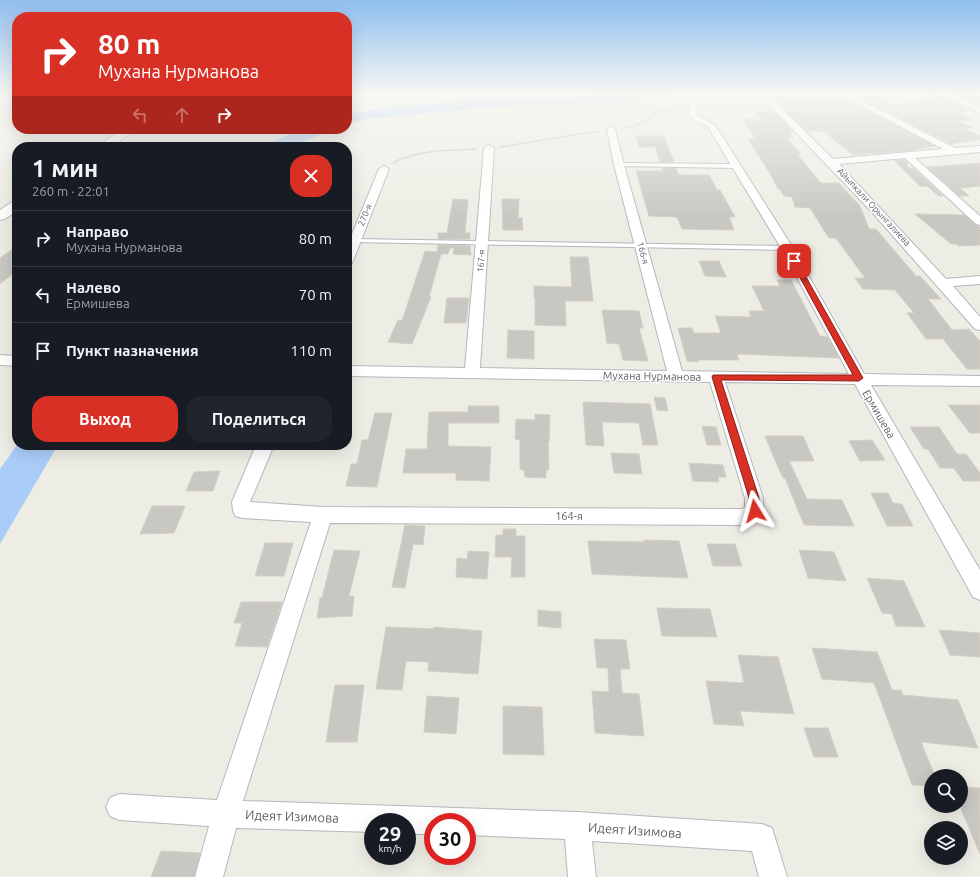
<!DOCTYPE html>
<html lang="ru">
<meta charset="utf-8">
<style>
:root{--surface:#171b24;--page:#20242c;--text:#f1f3f6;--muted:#9ea1a6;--line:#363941;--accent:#d93025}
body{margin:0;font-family:Ubuntu,sans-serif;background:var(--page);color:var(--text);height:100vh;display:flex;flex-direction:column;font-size:15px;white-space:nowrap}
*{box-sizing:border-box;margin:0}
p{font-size:13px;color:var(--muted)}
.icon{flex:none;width:22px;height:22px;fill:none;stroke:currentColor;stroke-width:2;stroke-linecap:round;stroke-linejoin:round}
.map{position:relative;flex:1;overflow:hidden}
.details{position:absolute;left:12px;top:142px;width:340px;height:308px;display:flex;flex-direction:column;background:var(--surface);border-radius:16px;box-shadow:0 4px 16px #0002}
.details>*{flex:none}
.banner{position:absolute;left:12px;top:12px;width:340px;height:122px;border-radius:16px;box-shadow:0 4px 16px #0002;background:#d93025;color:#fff;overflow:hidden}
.fabs{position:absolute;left:924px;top:769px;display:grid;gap:8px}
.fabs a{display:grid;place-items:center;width:44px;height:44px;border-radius:50%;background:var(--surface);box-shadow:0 4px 16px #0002;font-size:20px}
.speed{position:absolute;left:364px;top:813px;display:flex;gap:8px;font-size:20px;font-weight:700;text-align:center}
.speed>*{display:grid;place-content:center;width:52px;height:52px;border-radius:50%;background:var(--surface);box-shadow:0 4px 16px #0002;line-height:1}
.speed small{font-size:10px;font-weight:400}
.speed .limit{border:6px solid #d22;background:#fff;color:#111}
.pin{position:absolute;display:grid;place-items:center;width:34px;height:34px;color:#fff;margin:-17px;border-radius:8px;box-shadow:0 2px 6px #0006}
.me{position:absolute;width:44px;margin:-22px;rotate:352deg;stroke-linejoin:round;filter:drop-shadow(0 0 3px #0008)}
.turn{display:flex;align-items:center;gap:14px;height:84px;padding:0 20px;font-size:18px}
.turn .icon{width:52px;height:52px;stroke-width:2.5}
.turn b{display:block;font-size:28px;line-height:34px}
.lanes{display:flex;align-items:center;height:38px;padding:0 20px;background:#0003;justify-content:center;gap:20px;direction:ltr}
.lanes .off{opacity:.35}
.round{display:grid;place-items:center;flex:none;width:42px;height:42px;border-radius:16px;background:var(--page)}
.overview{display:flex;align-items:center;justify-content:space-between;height:68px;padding:0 20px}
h1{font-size:24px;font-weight:600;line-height:30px}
.action{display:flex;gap:8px;margin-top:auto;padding:8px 20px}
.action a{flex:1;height:46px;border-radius:16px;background:var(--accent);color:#fff;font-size:16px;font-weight:600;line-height:46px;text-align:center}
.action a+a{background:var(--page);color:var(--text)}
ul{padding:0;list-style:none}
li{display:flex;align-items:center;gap:12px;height:56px;padding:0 20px;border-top:1px solid var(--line)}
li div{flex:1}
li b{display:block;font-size:15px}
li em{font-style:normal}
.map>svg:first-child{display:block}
.water{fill:#aaccf9}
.building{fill:#c9c7c2;stroke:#d2cfc3}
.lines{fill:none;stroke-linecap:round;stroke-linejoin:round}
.lane-casing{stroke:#b5b6bb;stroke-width:2}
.street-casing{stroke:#b5b6bb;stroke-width:2}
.secondary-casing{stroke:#b6b8bd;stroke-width:2}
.path{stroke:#9cc4ad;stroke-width:1.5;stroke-dasharray:2 1;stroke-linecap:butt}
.lane{fill:#fff;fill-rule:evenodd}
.street{fill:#fff;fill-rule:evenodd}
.secondary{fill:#fff;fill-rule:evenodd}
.route{fill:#d93025;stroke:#8d1f18}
.labels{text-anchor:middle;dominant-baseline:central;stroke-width:3;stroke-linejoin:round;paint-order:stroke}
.far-street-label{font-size:9px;fill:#5c5f64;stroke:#fff}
.street-label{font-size:11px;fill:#5c5f64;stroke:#fff}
.near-street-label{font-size:13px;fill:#5c5f64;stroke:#fff}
</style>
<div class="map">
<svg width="980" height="877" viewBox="0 0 980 877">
<rect width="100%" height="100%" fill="#eeede5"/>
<path class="water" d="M617 94H678C619 106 557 103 497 107 453 110 410 115 367 119L347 124V114C436 99 527 98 617 94Z
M304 129H332L291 147H265L271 142Z
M17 445H58L0 544V469Z"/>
<path class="building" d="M952 94H980V105Z
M875 95 892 104 935 100 927 96 938 95 972 111 957 112 972 120 959 121 973 128 965 129 980 136V139L951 144 858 97Z
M774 97H791L795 100 843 98 935 146 906 151 853 155 823 131H807L787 112H792Z
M755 112H774L793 132H789L793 137H786L801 154H797L821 183H839L860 206 869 229H876L916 276H920L941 299H928L952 330 969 329 980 341V369H967L943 339H926L907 313H914L895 290 863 289 855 278H865L836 238H829L810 208 795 207 792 197 784 196 780 189H778L771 175 748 139H756L742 119 762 120Z
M636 136H664L674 162H660L655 147H639Z
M894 160H904L907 162 908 168H913L943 196H939L927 186H920Z
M980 163V186L960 188 969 196H960L927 167Z
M662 168H676L679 175H709L717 190H720L735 217H729L734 230 682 229 677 217 649 216 636 171H663Z
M453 199 468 200 465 233H470V239H438V233H447Z
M502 199H519L518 218H522L523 230H503Z
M915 214 964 215 975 225 980 227V245L959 246 956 244H951Z
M438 245 470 246 471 255 453 254 454 248H450L448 254H441L429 297H431L412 344 388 342 398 320 402 321 425 251 437 252Z
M17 246V270L0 284V258Z
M570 257H588L593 301H565L566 326 535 325V298H534V286L572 287Z
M699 261H719L726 277 705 276Z
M777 280H791L820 336 827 337 839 358 737 354 739 360H698L699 362 687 361 678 328H692L694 333H721L715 316 751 317 749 311H764L752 286H780Z
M447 298H469L466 323H444Z
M602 310 639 311 643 328H639L648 361 623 360 619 344 607 343Z
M508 330 534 331V359L507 358Z
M654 397 665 398 668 411 657 410Z
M583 402 650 404 658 445H643L639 423 602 422 604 446 586 445Z
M948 405H980V433H970Z
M468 406H499V423H448V446L491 447 489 481 456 480V473H403L406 449H427L429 412H468Z
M375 413H392L377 487 346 486 351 464H357L362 440H368Z
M535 414 550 415 549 442 548 441 549 470H546V478L525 477 524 470 520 469V440L515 439 516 419 535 420Z
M702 426 716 427 721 445H707Z
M910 427H939L957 454H966L980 473V481H963L954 468H940L928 449H924Z
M765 436H803L814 461H789L807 499 842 500 854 526 804 525 785 478H783L775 460Z
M872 440 885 460 860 461 849 441Z
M611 453 639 454 642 474 614 473Z
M689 463 723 465 726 477H718L719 482 693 481Z
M220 471 213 491H186L194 472Z
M871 493H888L893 503 902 504 913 526H887Z
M152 506H185L174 533 140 534Z
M405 525 425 526 423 545 413 544 405 588 392 587Z
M503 529H516V536H525V577H511L512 557H495L496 535H503Z
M644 540 679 541 688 578 592 574 588 541 644 542Z
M265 543H293L284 576H255Z
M707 544H735L742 566H713Z
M334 550 360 551 349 596H354L352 616 317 618 320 598H322Z
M799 550 834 552 846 581 808 578Z
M468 551 489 552 487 579 456 577 457 558 467 559Z
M867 578 904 581 925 627 896 626 892 614 882 613Z
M241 602H282L267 647 235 646 242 623H234Z
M657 608 710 609 717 637 662 636Z
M538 610 561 612V628L538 626Z
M386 627 434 629V627L482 631 478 674 428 671 429 662 406 661 402 690 376 689Z
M939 630 980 633V657L950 655Z
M594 639 626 640 630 669H620L622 693 639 694 644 736 595 733 592 691 609 692 608 668H597Z
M812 648 877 652 892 690H901L903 695 958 700 978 748 921 742 935 776H931V786L912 785 874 683 822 679Z
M738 655 778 657 794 714 740 711 744 726 714 724 706 681 744 683Z
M335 685H364L357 742H326Z
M427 696 459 698 456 734 424 732Z
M503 706 542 707 544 755 503 754Z
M804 728H828L838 757H814Z
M961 787 980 788V854L961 809Z
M161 851 200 853 194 877H151Z"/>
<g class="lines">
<defs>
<path id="lane" d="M0 94H7L0 97Z
M619 163 736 164 739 166 736 168 617 166 616 165Z
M355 239 787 246 790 248 787 250 353 242V240Z"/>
<path id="street" d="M347 94H360L359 96 347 97Z
M759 94H767L833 159 943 149 839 94H849L955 148 980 146V152L915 158 980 216V225L976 224 905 158 839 164 946 279 980 276V284L953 286 980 317V330L975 329 870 210Z
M939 94H949L980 107V113Z
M695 99H701L702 101 697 109 698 116 715 125 793 248 864 374 980 376V386L871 385 980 570V600L973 597 855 384 725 382 763 498C765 517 762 519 744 525L330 523 243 801 577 812 762 824 772 828 787 877H759L752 851 592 841 596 877H568L565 839 467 835V822H433V834H407V822H373V832L236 828 223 877H195L209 826 119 820 110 816 106 807 110 798 119 794 217 800 311 522 242 518 235 516 233 510 232 502 256 445H274L250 502 323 507 742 509 745 507V498L710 382 347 376V366L465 368 484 148 489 145 494 148 480 368 667 371 614 165 607 129 611 126 615 129 624 165 682 371 849 374 781 248 708 127 690 117 689 109Z
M384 166 389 169 353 261 351 264 347 265V246L379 169Z
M0 355 17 356V366L0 365Z"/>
<path id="secondary" d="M122 129H136L111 147H97Z
M17 201V211L5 219 0 220V210L12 202Z"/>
</defs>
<use href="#lane" class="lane-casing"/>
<use href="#street" class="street-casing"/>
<use href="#secondary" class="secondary-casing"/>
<path class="path" d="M708 99 728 94
M621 128 634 126 647 120 653 113 683 107
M500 147 600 131
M393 163C419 149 448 151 477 149"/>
<use href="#lane" class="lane"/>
<use href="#street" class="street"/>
<use href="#secondary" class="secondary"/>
</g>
<linearGradient id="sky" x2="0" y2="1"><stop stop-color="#8fbeef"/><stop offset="0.43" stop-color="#f7f7f3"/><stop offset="1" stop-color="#f7f7f3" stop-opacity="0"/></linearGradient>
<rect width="980" height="217" fill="url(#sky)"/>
<path class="route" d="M794 259 797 261 863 378 859 381 721 380 759 498 760 511 759 514 755 516 751 514 749 498 712 377 713 375H853L791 261Z"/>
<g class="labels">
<g class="far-street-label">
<text transform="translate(874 207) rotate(47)">Айыпкали Орынгалиева</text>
<text transform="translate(365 215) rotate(-68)">270-я</text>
<text transform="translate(643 253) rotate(75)">166-я</text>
<text transform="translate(481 261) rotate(-86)">167-я</text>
</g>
<g class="street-label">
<text transform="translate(652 376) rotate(1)">Мухана Нурманова</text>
<text transform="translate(879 414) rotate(60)">Ермишева</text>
<text x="569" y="516">164-я</text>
</g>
<g class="near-street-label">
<text transform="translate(292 816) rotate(2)">Идеят Изимова</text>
<text transform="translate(635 830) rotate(4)">Идеят Изимова</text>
</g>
</g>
</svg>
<div class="fabs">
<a><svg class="icon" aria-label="search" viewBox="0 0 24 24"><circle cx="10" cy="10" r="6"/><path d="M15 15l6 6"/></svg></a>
<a><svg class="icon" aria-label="layers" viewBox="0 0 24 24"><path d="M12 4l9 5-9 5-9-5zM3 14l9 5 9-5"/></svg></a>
</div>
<div class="speed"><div>29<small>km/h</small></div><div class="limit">30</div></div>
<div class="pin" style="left:794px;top:261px;background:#d93025"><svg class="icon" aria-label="arrive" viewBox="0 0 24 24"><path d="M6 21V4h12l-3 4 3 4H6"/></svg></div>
<svg class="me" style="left:755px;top:511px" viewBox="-20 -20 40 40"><path d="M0-17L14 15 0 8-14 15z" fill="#d93025" stroke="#fff" stroke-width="4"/></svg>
<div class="banner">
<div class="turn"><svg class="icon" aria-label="right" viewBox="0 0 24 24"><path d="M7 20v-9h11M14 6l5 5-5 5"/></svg><div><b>80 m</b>Мухана Нурманова</div></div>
<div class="lanes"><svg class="icon off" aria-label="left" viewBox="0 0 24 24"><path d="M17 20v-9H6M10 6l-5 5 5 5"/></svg><svg class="icon off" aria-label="ahead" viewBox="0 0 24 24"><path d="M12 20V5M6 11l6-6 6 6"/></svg><svg class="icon" aria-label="right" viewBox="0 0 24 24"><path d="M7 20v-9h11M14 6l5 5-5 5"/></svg></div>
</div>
<section class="details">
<div class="overview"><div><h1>1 мин</h1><p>260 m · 22:01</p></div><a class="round" style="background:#d93025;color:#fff"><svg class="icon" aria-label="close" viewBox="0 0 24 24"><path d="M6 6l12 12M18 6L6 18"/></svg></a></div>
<ul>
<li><svg class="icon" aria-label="right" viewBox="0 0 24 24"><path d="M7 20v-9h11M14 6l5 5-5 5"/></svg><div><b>Направо</b><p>Мухана Нурманова</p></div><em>80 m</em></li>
<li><svg class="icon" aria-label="left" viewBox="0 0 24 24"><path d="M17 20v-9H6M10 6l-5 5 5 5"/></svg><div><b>Налево</b><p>Ермишева</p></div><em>70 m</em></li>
<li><svg class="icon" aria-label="arrive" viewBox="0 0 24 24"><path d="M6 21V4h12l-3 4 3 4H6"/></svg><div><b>Пункт назначения</b></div><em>110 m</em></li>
</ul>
<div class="action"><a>Выход</a><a>Поделиться</a></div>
</section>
</div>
